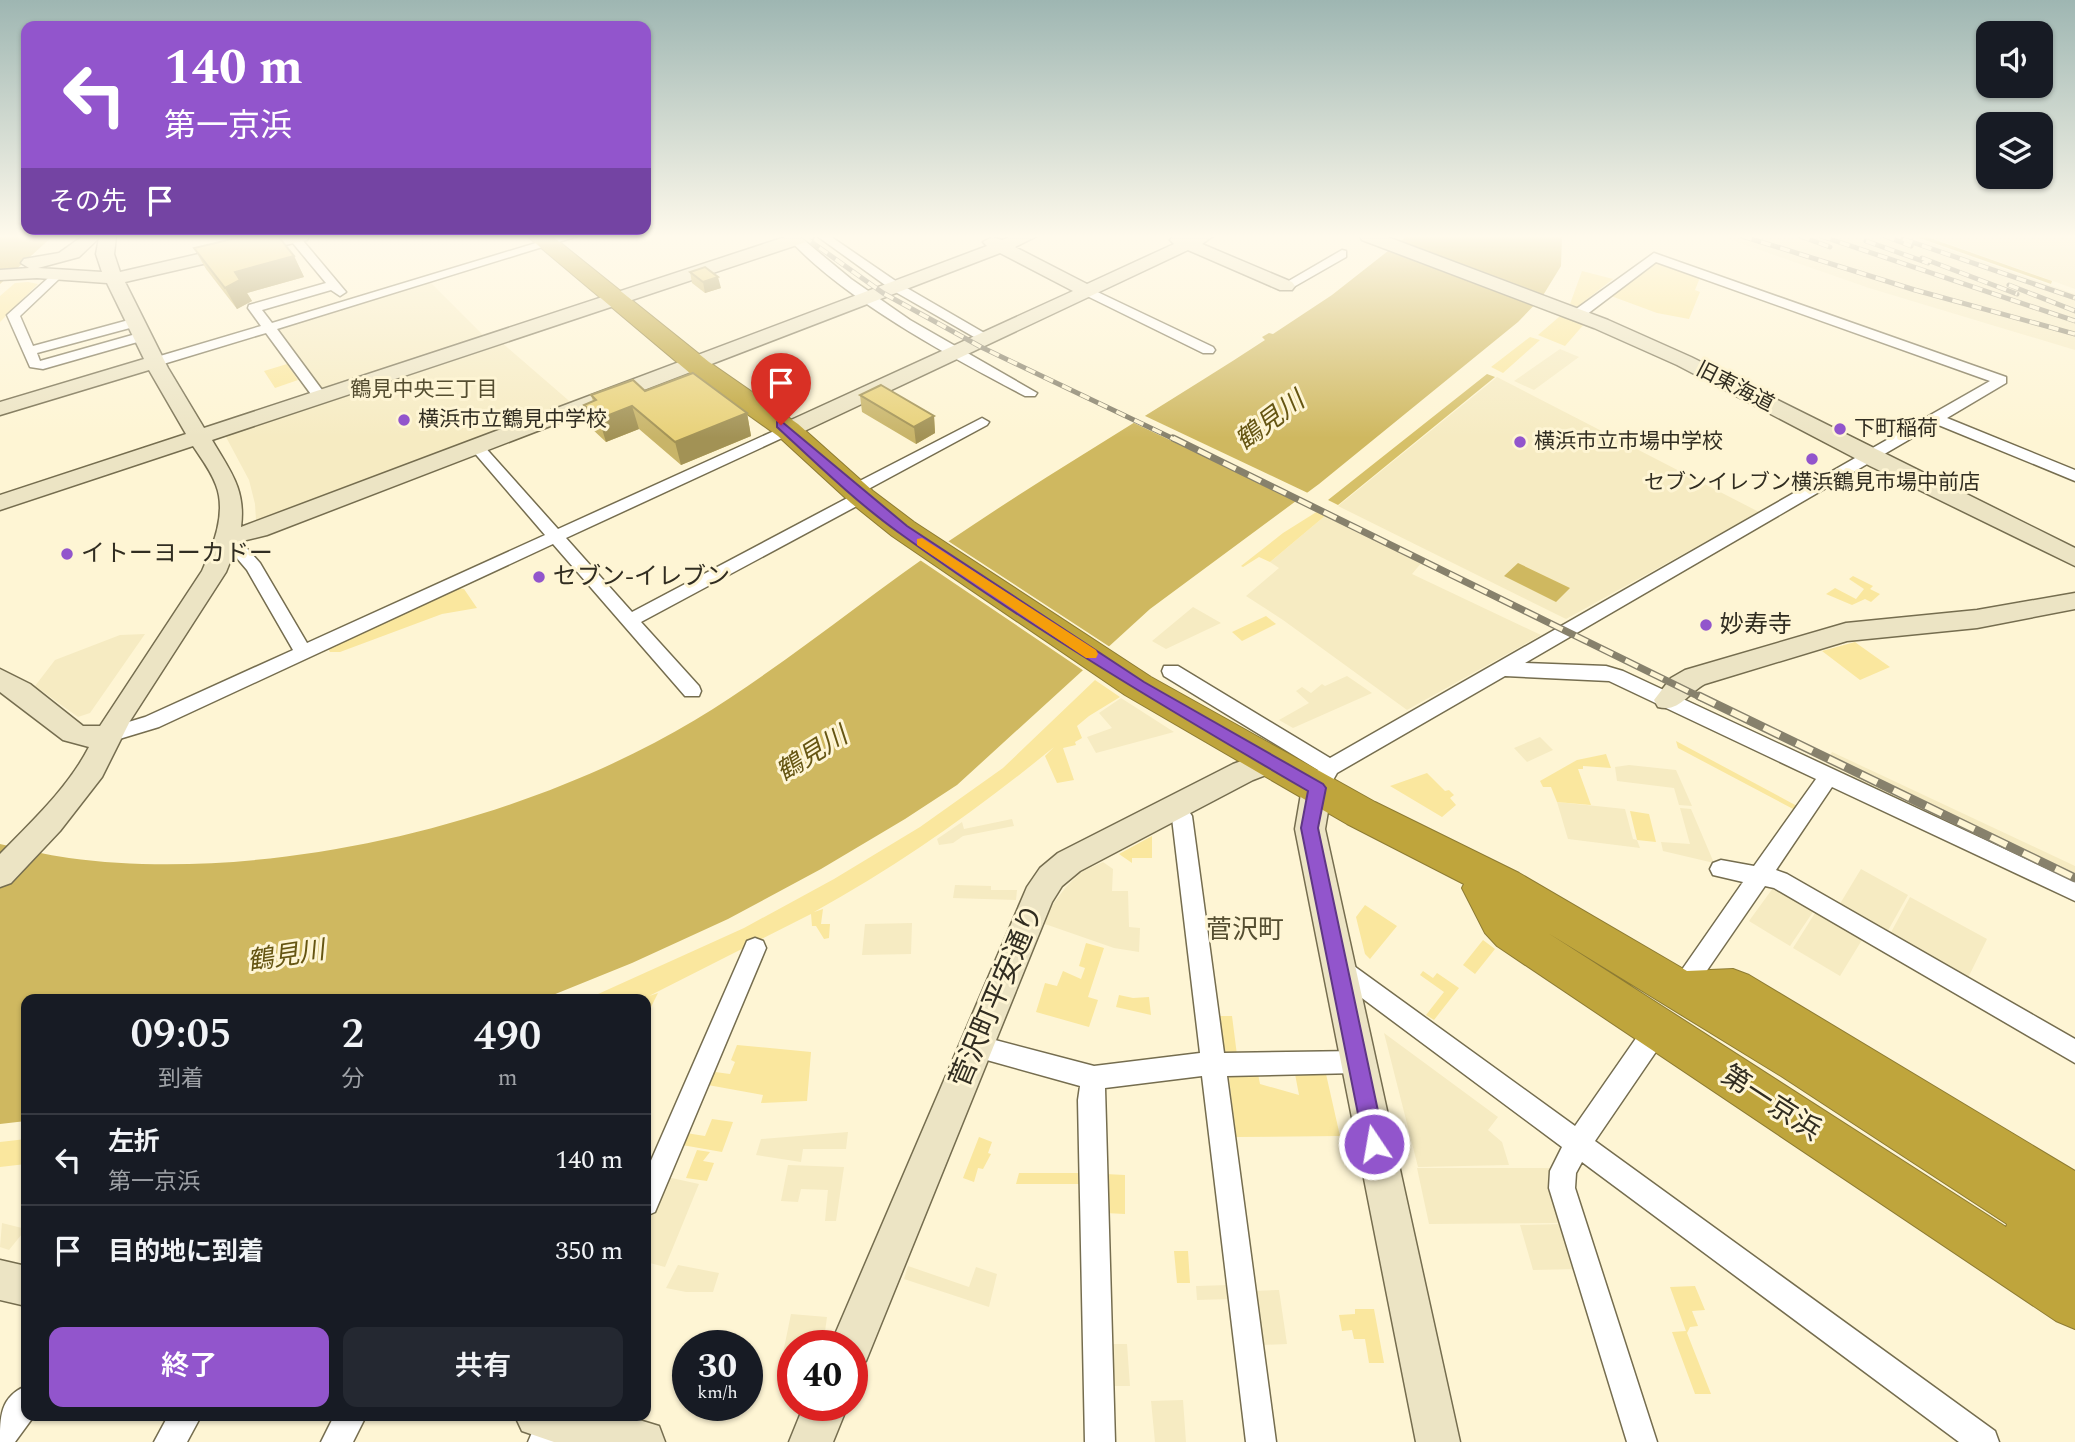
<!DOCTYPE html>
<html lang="ja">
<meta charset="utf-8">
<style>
:root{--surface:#171b24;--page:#242831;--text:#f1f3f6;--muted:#9ea1a6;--line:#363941;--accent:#9255cc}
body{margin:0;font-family:Spectral,"Noto Sans JP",serif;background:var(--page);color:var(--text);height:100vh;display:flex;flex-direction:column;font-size:26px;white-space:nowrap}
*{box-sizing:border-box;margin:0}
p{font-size:23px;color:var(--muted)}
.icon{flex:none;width:38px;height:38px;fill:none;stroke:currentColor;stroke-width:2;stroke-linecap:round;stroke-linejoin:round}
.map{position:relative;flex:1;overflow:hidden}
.sheet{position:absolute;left:21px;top:994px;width:630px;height:427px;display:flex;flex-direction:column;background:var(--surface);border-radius:14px;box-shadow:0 2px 5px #0004}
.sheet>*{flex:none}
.top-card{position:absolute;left:21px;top:21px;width:630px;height:214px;border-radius:14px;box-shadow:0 2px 5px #0004;background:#9255cc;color:#fff;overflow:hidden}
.fabs{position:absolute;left:1976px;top:21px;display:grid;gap:14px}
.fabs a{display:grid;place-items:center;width:77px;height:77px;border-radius:14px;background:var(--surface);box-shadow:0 2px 5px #0004;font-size:35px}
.speed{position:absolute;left:672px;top:1330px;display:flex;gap:14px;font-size:35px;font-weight:700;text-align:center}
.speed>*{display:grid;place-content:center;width:91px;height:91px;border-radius:50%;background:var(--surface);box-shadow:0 2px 5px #0004;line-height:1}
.speed small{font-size:18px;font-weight:400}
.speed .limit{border:10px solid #d22;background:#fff;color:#111}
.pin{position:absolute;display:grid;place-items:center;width:60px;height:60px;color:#fff;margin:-72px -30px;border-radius:50% 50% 50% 0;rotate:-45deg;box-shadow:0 0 7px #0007}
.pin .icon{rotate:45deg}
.me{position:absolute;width:77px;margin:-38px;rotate:348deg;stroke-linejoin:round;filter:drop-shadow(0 0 5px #0008)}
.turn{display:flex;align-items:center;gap:24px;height:147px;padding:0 28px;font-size:32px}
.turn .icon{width:91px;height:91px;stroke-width:2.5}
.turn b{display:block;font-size:49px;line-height:60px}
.then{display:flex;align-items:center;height:66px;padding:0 28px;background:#0003;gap:14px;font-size:26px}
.eta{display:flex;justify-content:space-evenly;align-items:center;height:119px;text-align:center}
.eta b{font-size:42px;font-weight:600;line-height:49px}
.primary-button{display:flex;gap:14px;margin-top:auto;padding:14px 28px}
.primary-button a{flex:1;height:80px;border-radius:14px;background:var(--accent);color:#fff;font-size:28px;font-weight:600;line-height:80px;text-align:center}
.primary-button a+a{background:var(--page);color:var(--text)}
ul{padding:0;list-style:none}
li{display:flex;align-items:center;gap:21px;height:91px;padding:0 28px;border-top:2px solid var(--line)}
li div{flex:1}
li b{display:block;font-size:26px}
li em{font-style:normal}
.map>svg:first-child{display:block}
.built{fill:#f6ebc2}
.green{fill:#fae79e}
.forest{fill:#d6c068}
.water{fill:#cfb860}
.pier{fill:#fef5d4}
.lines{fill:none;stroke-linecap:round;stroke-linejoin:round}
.street-casing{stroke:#756d4f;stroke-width:3}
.secondary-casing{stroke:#756d4f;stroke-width:3}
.highway-casing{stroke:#8d7b33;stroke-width:2}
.street{fill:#fff;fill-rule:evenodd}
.secondary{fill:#ece4c4;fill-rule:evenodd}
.highway{fill:#bfa53c;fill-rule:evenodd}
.rail-far2-casing{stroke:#87816c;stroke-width:5}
.rail-far1-casing{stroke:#87816c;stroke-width:7}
.rail-casing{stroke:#87816c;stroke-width:9}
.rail-far2{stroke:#fef5d4;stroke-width:3.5;stroke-dasharray:10;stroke-linecap:butt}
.rail-far1{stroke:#fef5d4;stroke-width:4.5;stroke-dasharray:14;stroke-linecap:butt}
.rail{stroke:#fef5d4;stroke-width:6;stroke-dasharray:18;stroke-linecap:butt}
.wall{fill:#c8b468}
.shaded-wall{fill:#a29255}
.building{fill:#e8d179;stroke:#a29255;stroke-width:2}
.route{fill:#9255cc;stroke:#5f3785;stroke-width:2}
.slow{fill:#f59e0b}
.poi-dot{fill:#9255cc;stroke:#fef5d4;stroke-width:2.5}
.labels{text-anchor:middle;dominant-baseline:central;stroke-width:6;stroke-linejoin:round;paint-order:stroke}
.far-street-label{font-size:21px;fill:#312d21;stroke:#fef5d4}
.far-neighbourhood-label{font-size:21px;fill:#554e31;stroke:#fef5d4}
.far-poi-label{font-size:21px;fill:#312d21;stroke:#fef5d4;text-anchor:start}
.poi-label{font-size:24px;fill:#312d21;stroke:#fef5d4;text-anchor:start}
.water-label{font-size:26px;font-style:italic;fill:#655512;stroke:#fef5d4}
.neighbourhood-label{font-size:26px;fill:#554e31;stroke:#fef5d4}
.near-street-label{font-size:28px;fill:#312d21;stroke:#fef5d4}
</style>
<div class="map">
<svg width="2075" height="1442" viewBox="0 0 2075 1442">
<rect width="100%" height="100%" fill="#fef5d4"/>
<path class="built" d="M1720 236H1911L2075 294V350L1869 288Z
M1927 236H2075V289Z
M431 283 487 339 323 394 275 330Z
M501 342 575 406 269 520H256L255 504 249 480 226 437 229 434Z
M1560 349 1579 357 1534 390 1514 381Z
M1497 377 1759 512 1566 619 1338 506Z
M1326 515 1423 561 1412 574 1541 635 1407 710 1283 620 1246 596 1279 568 1270 562Z
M1193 607 1221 623 1166 649 1152 641Z
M145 634 90 713 78 717 35 686 55 660 120 635Z
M1347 676 1372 693 1293 728 1279 720 1309 703 1296 691 1302 687 1311 693 1322 684 1325 686Z
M1121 698 1174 732 1096 753 1087 737 1112 728 1099 713Z
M1540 737 1553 750 1527 762 1514 748Z
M1832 752 2075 866V888L1850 782 1851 775 1826 763Z
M1629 765 1676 770 1692 806 1679 805 1674 788 1617 781 1615 767Z
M1557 802 1625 809 1633 839 1637 840 1640 848 1568 839Z
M1680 808 1691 809 1714 863 1663 851 1661 842 1690 844Z
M1012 819 1014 826 963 836 953 843 939 845 937 839 962 822 964 829Z
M1103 862 1113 869 1112 891H1128L1129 927 1140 928 1139 952 1114 948 1045 924 1050 908 1066 887 1081 872Z
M1861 869 1908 895 1886 934 1838 907Z
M955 885 991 886V890H1017L1016 900 953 898Z
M1773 888 1813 912 1790 946 1749 921Z
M1910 897 1987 939 1967 980 1889 936Z
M1815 913 1862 940 1840 976 1793 948Z
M912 923 911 954 862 955 865 924Z
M1384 1033 1498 1117 1488 1130 1502 1142 1509 1165 1418 1167Z
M848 1132 846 1149H803L801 1162 756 1155 761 1139Z
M788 1165 844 1167 836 1221H825L828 1190 801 1189 798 1202 781 1201Z
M1417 1168H1556L1564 1223 1429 1224Z
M667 1177 699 1184 665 1267 646 1262V1226Z
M2 1223 26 1229 9 1250 0 1247Z
M1564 1224 1578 1269 1533 1270 1520 1225Z
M678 1265 719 1273 713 1292H686L666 1288Z
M908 1266 969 1287 976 1267 997 1274 989 1307 904 1279Z
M1229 1285 1231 1299 1197 1300 1196 1286Z
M1279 1290 1287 1344 1262 1345 1254 1291Z
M791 1314 827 1317 823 1346H793V1361L782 1358Z
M1111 1344H1127L1130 1386H1113Z
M1183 1400 1186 1442H1155L1151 1401Z"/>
<path class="green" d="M1657 260 1701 275 1695 290 1700 292 1689 319 1657 313 1611 296Z
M1582 271 1613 279 1577 307 1570 304Z
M28 282 38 284 0 322V296L15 283Z
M1564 316 1585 323 1565 346 1538 335 1559 317Z
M1530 337 1540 340 1503 373 1491 367Z
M287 364 298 380 275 388 264 371Z
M1318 511 1326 515 1270 562 1259 557 1243 567 1241 566 1283 533Z
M1853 576 1873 586 1870 589 1880 594 1871 602 1865 599 1852 605 1826 594 1835 588 1856 599 1864 589 1849 579Z
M456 588 464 589 477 608 442 614 340 652H330L327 647Z
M1266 616 1276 624 1242 641 1232 632Z
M1855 642 1859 645 1890 667 1860 680 1822 651Z
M1095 680 1120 697 1089 716 1077 726 1082 738 1075 742 1076 745 1063 748 1074 780 1057 783 1045 756 1054 747C977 810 901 864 814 912L823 909 821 924H830L829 938 824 939 816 926H812L811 914 649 996 658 993 648 1013 646 1012V999H587L744 928 834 879 920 827 1003 768Z
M1676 741 1797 806 1795 810 1678 748Z
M1606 754 1611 768 1583 766V769H1578L1591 805 1557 802 1551 787H1543L1540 781 1577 760Z
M1427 773 1445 791 1449 790 1454 795 1450 798 1456 805 1442 817 1390 786Z
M1630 811 1649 814 1656 842 1637 840Z
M1152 836V858H1132V863L1119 854Z
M1365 905 1397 926 1370 959 1365 954 1356 917Z
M1483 940 1495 949 1475 974 1463 965Z
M1086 943 1104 948 1088 997 1098 1000 1089 1027 1036 1012 1045 983 1057 986 1063 971 1081 979 1085 968 1079 966Z
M1423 971 1433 978 1437 973 1459 988 1434 1020 1426 1015 1444 992 1420 975Z
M1119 995 1133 998 1149 997 1151 1015 1116 1007Z
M1218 1016H1232L1237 1055H1227L1222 1050Z
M737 1045 811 1052 807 1101 761 1103 763 1095 708 1085 715 1072 730 1074 735 1062 731 1060Z
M1233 1074H1258L1260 1084 1299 1095 1295 1074H1326L1340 1136 1236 1137 1229 1078Z
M712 1119 733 1122 722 1152 682 1145 686 1133 705 1136Z
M979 1137 992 1142 988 1153 991 1154 983 1169 978 1168 974 1182 963 1178Z
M26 1139V1164L0 1167V1142Z
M697 1150 710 1152 703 1161 714 1163 707 1181 686 1178Z
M1019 1173H1084V1184H1016Z
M1105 1174 1125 1175V1214L1105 1213Z
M1174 1251H1188L1190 1283H1177Z
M1695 1286 1705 1310 1692 1311 1698 1326 1690 1327 1687 1333 1711 1394H1695L1672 1332 1686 1331 1670 1287Z
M1355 1309H1374L1384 1363H1369L1365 1339H1354L1352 1330 1342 1331 1339 1315 1355 1314Z"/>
<path class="forest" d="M1914 236H1924L2052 281 2051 284Z
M1487 374 1495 377 1338 505 1328 500Z"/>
<path class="water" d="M0 236H53L0 284Z
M1407 236H1562L1561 266 1542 297 1518 322 1319 484 1150 609 957 785 905 819 821 869 728 919 632 963 543 999H26V1121L0 1124V844C23 849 46 855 69 858 268 885 524 823 695 720 784 666 863 599 949 541 1052 471 1161 408 1265 340L1262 337 1269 333 1273 334 1332 295Z
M1518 563 1570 588 1556 602 1504 576Z"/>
<path class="pier" d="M1143 415 1310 494 1300 502 1132 422Z
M945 539 1113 649 1087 673 917 558Z"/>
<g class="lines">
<defs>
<path id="street" d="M287 236H299L346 292 340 296 331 290 262 310 272 323 559 236H578L277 329 328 398 326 401H316L266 333 160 365H150V359L261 326 248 308 249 305 326 283Z
M786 236H799L851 279 910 320 1037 393 1035 396H1025C949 356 844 300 786 236Z
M817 236H830L900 284 993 338 986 342 981 341 892 290Z
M1342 250 1346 251V257L1290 289H1282L1280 286Z
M1654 253 2006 377V383L1947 418 2075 470V481L1936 424 1525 663 1606 666 1623 671 2075 882V901L1832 787 1776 870 1787 874 2075 1039V1063L1774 888 1765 886 1688 998 1680 1001 1672 998 1668 991 1672 984 1743 882 1713 875 1710 869 1713 863 1721 860 1754 866 1816 779 1609 681 1505 676 1337 773C1330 785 1325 799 1310 794L1307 788 1318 770 1164 676 1162 671 1164 666H1178L1330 758 1990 381 1656 262 1582 318H1572V312Z
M56 271 60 272V278L20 316 33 346 136 318 143 322 141 325 37 353 40 361 143 332 148 333V339L43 369 30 367 7 315Z
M1087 287 1213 347 1215 350 1213 353H1203L1083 294V288Z
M982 418 989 422 987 425 861 493 868 494 870 497 868 500 641 622 699 686 701 691 699 696H685L553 544 159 727 106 743 99 741 96 736 99 731 145 717 293 650 247 570 219 537 221 533H233L260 563 307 643 545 535 472 450 470 447 472 444H482L558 529 783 427H793L795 430 793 433 566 538 632 612 855 494 848 493 846 490 848 487Z
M1175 799 1182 801 1192 816 1224 1053 1357 1051 1366 1054 1369 1062 1366 1070 1357 1073 1227 1076 1276 1442H1246L1202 1076 1105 1088 1115 1442H1085L1078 1100 1080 1086 976 1057 967 1054 964 1046 967 1038 976 1035 1094 1066 1200 1053 1172 818 1165 807 1168 801Z
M755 938 763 941 766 948 655 1212 646 1216V1172L744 948 747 941Z
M1339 958 1347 961 1575 1126 1648 1021 1657 1018 1666 1021 1669 1029 1666 1037 1595 1141 1995 1431 1999 1442H1959L1582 1162 1576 1173 1575 1188 1657 1442H1627L1549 1188 1550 1171 1562 1147 1331 975 1327 968 1331 961Z
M26 1386V1416H34L15 1442H0C0 1417 0 1397 26 1386Z
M168 1416H201L187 1442H154Z
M334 1416H366L353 1442H321Z
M539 1416H570L559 1442H528Z"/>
<path id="secondary" d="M83 236H116L114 254 120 272 277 236H309L307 240 125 282 168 368 204 428 788 236H814L812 240 212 440C230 471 246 489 241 527L987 246 983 242 992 237 1002 240 1012 236H1037L1015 247 1087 284 1174 244 1170 240 1173 236H1213L1202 244 1292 282 1295 286 1292 290H1280L1188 250 796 435H780L777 430 780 425 1073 291 1000 253 267 535 238 542 226 572 130 721 102 777 60 831 11 883 0 887V854C32 821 68 788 89 747L63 740 0 692V669L30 684 83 726H100L202 571C213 546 227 513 216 485 211 471 201 458 193 446L0 510V495L186 434 149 370 0 415V402L144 359 107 283 37 278 0 280V270L29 268 21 263 24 259 59 253ZM99 238 96 254 102 272 38 268 79 257Z
M1360 236H1385L1608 320 1691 357 2075 548V566L1870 466 1677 365 1594 328 1362 240Z
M2075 593V609L1977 628 1847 641 1705 684C1688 693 1679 713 1658 707L1654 700 1671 678 1685 670 1846 623 1977 610Z
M1269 751 1279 754 1283 762 1279 770 1253 780 1080 871 1062 886 1052 902 866 1361 852 1367V1346H830L1027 887 1040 868 1058 853 1233 764Z
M1317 777 1327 780 1332 788 1325 829 1460 1442H1416L1295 829 1302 788 1307 780Z
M0 1260 26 1266V1306L0 1300Z
M804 1405H848L833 1442H789Z
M515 1416H626L659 1426 665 1442H554L522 1431Z"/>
<path id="highway" d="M527 236H552L709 362 798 424 873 491 914 522 1151 677 1375 802 1519 873 1687 971 1733 969 1749 975 2075 1171V1329L2056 1321 1497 946 1485 933 1462 888 1464 884 1347 824 1125 695 892 536 851 503 778 436 691 374ZM1548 933 1781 1076 2007 1224 2006 1227Z"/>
</defs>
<use href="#street" class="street-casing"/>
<use href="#secondary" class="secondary-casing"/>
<use href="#highway" class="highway-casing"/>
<use href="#street" class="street"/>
<use href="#secondary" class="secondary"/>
<use href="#highway" class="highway"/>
<defs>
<path id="rail-far2" d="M803 236 883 293 981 347 1176 440
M1742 236 1915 290 2075 334
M1800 236 1830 247
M1821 236 2075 321
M1885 236 1911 246
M1903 239 2075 298
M1866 241 1928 263
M1922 258 2017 294
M2009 285 2075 311"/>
<path id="rail-far1" d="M1173 438 1702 698"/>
<path id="rail" d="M1699 696 2075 878"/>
</defs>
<use href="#rail-far2" class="rail-far2-casing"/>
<use href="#rail-far1" class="rail-far1-casing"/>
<use href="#rail" class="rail-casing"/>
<use href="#rail-far2" class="rail-far2"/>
<use href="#rail-far1" class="rail-far1"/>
<use href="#rail" class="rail"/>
</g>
<path class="wall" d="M194 248 294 256 304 277 247 293 252 301 237 309 206 269Z
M690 272 721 288 705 293 692 283Z
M591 395 747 413 751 436 681 465 639 429 606 442 591 428 584 405 593 401Z
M860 395 934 416 935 433 916 444 862 412Z"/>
<path class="shaded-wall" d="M294 256 304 277 247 293 252 301 237 309 225 288 235 272Z
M718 277 721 288 705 293 703 282Z
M632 406 639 429 606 442 599 419Z
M747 413 751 436 681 465 675 442Z
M934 416 935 433 916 444 914 427Z"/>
<path class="building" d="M245 236H278L294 256 235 272 240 280 225 288 194 248Z
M705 267 718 277 703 282 690 272Z
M693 373 747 413 675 442 632 406 599 419 584 405 596 400 591 395 633 380 645 391Z
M881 385 934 416 914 427 860 395Z"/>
<linearGradient id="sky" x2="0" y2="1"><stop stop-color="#9eb6b2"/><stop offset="0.54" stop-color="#fffaec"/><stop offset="1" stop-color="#fffaec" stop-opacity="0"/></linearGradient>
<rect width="2075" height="438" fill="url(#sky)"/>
<path class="route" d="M781 421 907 526 1144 682 1323 784 1326 788 1318 828 1385 1144 1382 1151 1374 1154 1367 1151 1364 1144 1301 828 1308 791C1169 710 1029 627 898 532 855 501 816 463 777 427V422Z"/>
<path class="slow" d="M922 538 1096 650 1098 654 1096 658H1086L917 545V539Z"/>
<g class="poi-dot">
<circle cx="404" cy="420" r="7"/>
<circle cx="1840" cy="429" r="7"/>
<circle cx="1520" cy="442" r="7"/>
<circle cx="1812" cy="459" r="7"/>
<circle cx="67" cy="554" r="7"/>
<circle cx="539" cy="577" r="7"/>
<circle cx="1706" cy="625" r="7"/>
</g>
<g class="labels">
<g class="far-street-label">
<text transform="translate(1735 387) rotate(27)">旧東海道</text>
</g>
<g class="far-neighbourhood-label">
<text x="424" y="390">鶴見中央三丁目</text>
</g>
<g class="far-poi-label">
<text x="418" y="420">横浜市立鶴見中学校</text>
<text x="1854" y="429">下町稲荷</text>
<text x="1534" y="442">横浜市立市場中学校</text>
<text x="1812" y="483" text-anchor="middle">セブンイレブン横浜鶴見市場中前店</text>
</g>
<g class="poi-label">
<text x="81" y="554">イトーヨーカドー</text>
<text x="553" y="577">セブン-イレブン</text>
<text x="1720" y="625">妙寿寺</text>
</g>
<g class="water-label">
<text transform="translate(1270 421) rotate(-37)">鶴見川</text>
<text transform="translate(812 754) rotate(-32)">鶴見川</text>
<text transform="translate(286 956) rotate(-9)">鶴見川</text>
</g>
<g class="neighbourhood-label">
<text x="1245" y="930">菅沢町</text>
</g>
<g class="near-street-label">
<text transform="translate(997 996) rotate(-67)">菅沢町平安通り</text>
<text transform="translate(1771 1103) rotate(33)">第一京浜</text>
</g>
</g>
</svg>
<div class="fabs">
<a><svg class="icon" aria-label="sound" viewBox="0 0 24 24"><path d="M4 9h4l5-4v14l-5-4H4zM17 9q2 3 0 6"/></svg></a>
<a><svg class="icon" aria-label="layers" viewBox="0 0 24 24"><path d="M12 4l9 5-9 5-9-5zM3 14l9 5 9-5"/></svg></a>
</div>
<div class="speed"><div>30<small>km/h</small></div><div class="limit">40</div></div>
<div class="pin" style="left:781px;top:425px;background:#d93025"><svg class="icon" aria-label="arrive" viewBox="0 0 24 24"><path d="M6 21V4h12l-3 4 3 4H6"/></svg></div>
<svg class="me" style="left:1374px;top:1144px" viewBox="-20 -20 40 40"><circle r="17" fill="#9255cc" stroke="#fff" stroke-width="3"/><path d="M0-11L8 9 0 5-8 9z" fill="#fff"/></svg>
<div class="top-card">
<div class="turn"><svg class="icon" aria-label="left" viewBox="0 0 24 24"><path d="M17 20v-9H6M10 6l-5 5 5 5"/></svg><div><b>140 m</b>第一京浜</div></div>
<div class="then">その先<svg class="icon" aria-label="arrive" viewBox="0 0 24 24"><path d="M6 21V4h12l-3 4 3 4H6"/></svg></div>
</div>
<section class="sheet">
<div class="eta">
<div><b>09:05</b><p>到着</p></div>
<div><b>2</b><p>分</p></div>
<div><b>490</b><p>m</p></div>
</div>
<ul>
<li><svg class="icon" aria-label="left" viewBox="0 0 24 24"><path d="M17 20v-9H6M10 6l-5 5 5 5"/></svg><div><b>左折</b><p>第一京浜</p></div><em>140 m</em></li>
<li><svg class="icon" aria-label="arrive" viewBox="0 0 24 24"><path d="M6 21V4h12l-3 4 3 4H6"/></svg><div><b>目的地に到着</b></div><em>350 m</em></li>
</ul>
<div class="primary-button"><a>終了</a><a>共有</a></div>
</section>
</div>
